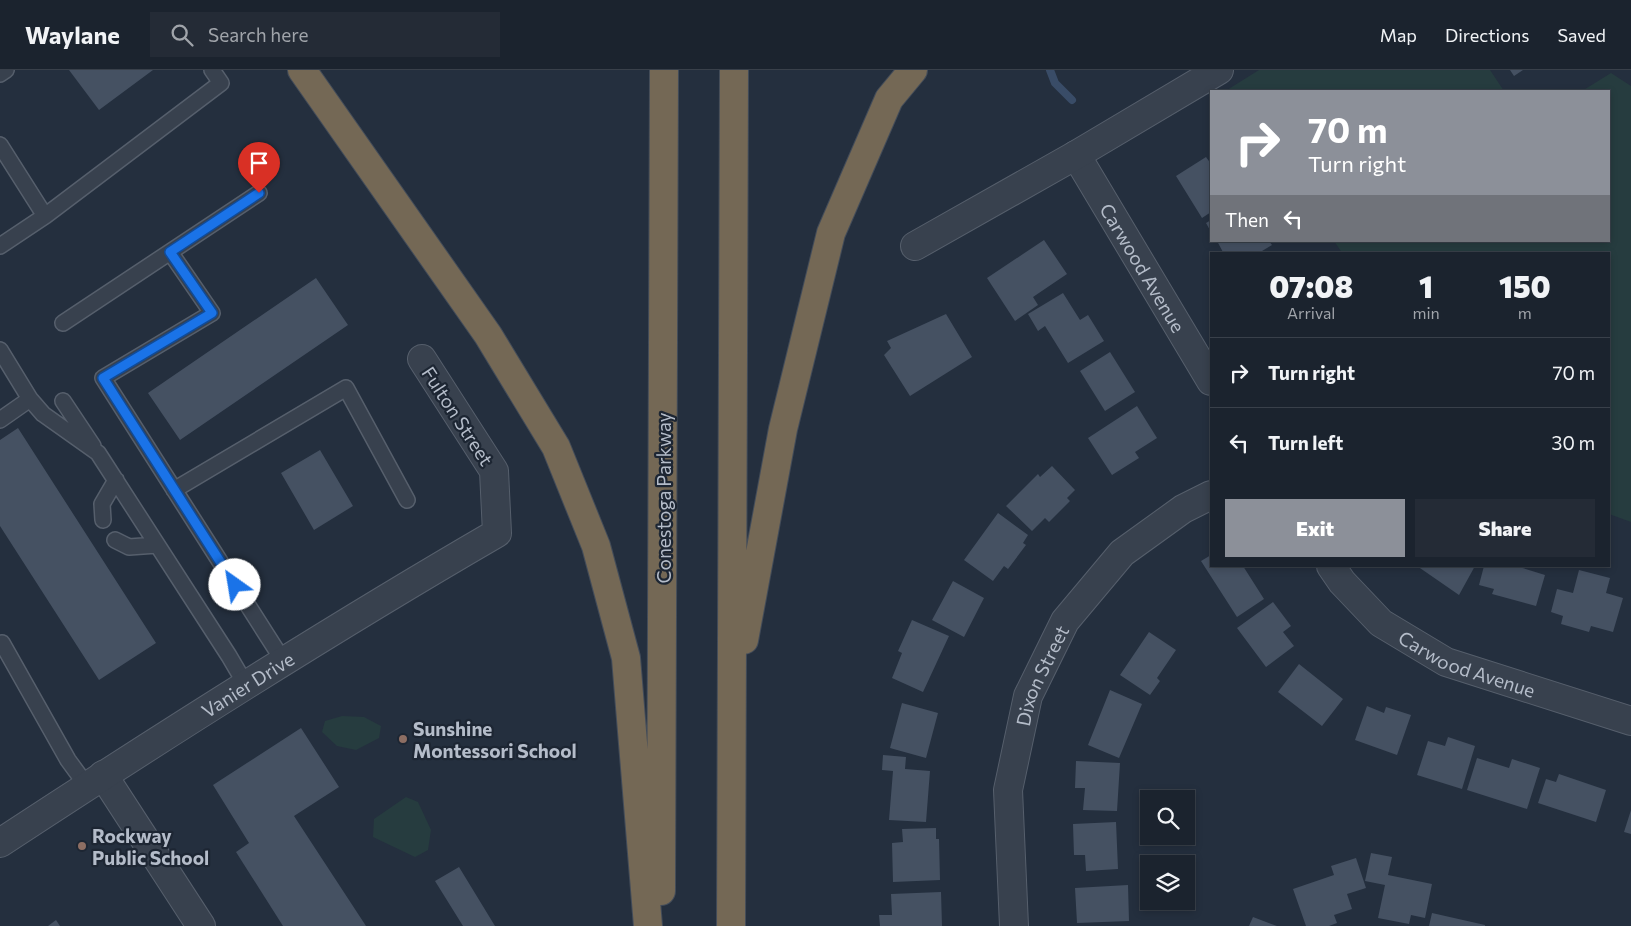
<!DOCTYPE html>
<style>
:root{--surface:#1b232e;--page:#242b36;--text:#f1f3f6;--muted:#a0a4aa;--line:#39404a;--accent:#8c9099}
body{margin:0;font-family:Commissioner,sans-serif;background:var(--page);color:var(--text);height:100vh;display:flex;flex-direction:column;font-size:19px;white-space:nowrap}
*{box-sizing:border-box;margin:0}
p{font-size:16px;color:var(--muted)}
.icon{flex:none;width:28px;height:28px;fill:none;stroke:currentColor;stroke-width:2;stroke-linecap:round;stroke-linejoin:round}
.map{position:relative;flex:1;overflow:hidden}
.side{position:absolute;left:1210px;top:182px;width:400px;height:315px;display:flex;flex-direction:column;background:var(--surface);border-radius:0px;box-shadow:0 2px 8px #0003,0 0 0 1px var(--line)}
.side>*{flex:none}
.guide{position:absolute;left:1210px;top:20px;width:400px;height:152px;border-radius:0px;box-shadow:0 2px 8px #0003,0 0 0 1px var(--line);background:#8c9099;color:#fff;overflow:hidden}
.fabs{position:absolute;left:1140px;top:720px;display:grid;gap:10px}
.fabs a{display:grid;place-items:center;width:55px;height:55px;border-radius:0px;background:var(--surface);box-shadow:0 2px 8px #0003,0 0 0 1px var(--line);font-size:25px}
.pin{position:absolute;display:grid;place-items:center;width:42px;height:42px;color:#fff;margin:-51px -21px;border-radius:50% 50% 50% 0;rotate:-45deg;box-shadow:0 0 5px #0007}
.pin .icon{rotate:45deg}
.me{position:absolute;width:55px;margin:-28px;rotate:328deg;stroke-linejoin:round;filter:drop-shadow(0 0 4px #0008)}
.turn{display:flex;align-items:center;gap:18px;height:105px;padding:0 15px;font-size:22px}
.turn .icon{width:65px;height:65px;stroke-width:2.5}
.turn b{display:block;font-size:35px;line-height:42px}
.then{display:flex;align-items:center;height:48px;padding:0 15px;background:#0003;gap:10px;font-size:19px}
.eta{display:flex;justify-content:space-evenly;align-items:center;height:85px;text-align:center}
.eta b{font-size:30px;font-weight:800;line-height:35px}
.cta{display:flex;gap:10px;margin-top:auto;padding:10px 15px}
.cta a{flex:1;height:58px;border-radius:0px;background:var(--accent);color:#fff;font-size:20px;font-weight:800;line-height:58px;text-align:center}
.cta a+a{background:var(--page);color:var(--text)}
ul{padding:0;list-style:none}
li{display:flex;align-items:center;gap:15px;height:70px;padding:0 15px;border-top:1px solid var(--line)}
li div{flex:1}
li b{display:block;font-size:19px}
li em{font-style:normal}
header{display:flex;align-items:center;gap:30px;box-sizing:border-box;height:70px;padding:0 25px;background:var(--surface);border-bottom:1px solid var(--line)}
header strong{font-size:24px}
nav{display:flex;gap:28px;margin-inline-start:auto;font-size:18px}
.search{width:350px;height:45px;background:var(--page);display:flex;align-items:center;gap:12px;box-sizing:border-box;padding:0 18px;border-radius:0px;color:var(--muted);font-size:19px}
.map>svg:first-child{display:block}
.green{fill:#263c3f}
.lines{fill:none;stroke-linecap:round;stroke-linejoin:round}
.stream{stroke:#394c67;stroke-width:8}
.building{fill:#455162}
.service-casing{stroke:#565f6c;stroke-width:18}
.minor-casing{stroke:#565f6c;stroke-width:30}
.motorway-casing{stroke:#434c59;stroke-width:30}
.service{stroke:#38414e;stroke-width:15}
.minor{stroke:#38414e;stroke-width:28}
.motorway{stroke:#746855;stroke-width:28}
.route-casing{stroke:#114b97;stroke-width:12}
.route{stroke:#1a73e8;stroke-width:9}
.education-dot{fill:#8d6e63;stroke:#1d2633;stroke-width:2}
.labels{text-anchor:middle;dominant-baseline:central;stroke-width:4.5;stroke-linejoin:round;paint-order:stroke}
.street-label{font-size:19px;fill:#b4bcc9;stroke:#1d2633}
.poi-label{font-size:19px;font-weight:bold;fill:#b4bcc9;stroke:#1d2633;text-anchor:start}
</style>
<header>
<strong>Waylane</strong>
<div class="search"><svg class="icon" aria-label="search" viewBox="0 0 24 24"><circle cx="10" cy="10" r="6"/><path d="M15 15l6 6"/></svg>Search here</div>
<nav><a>Map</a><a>Directions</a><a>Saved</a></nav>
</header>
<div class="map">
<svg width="1631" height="856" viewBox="0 0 1631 856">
<rect width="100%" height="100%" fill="#242f3e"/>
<path class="green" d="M1259 0H1490L1504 21 1227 20Z
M1611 3 1631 16V452L1609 444V184H1343L1334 171H1609V21H1582Z
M342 646 364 647 381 656 379 668 356 680 337 676 322 662 325 651Z
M406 727 418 732 431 760 428 780 415 787 373 767 374 749Z"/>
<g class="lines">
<path class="stream" d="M1050 0 1055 13 1072 30"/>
</g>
<path class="building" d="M69 0H153L99 40Z
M1510 0H1523L1514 6Z
M1206 87 1211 94V142L1202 148 1176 106Z
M1211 150V162L1206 153Z
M1044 170 1067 204 1033 227 1038 235 1015 251 987 208Z
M1217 171H1269L1272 175 1257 184H1224Z
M316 208 348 255 180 370 148 323Z
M1063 223 1080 250 1088 245 1104 271 1068 293 1045 256 1038 261 1028 244Z
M946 244 972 287 910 326 884 285 891 278 887 271Z
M1110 282 1135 322 1105 341 1080 301Z
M1137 336 1157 368 1135 382 1139 388 1112 405 1088 368Z
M18 358 156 573 99 610 0 456V370Z
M320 380 353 436 314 460 281 403Z
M1052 396 1075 420 1067 428 1070 431 1049 452 1045 448 1032 461 1006 436 1038 404 1040 407Z
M998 443 1028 465 1023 473 1026 475 1008 499 1004 496 993 511 964 490Z
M1211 485V496H1243L1264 529 1237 547 1201 491Z
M1417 496H1475L1459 525Z
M1484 496H1516L1545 505 1536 536 1492 524 1494 519 1479 515Z
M1579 500 1610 508 1606 523 1623 528 1613 562 1591 556 1589 562 1561 554 1563 546 1551 542 1557 519 1573 523Z
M953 511 984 528 964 567 932 550Z
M1273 532 1291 556 1283 562 1294 576 1266 597 1237 558Z
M912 550 949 566 923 622 892 608 902 583 898 581Z
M1149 562 1176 580 1157 608 1160 611 1150 625 1120 605Z
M1299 594 1343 629 1322 656 1278 622Z
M1110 620 1142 634 1119 688 1088 675Z
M902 633 938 643 926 688 890 678Z
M1367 636 1384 643 1386 637 1411 645 1397 685 1355 670Z
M301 658 339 717 294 746 366 856H283L236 782 249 773 213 715Z
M1448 667 1475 676 1462 719 1417 705 1428 671 1445 676Z
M883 685 906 687 905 699 930 701 926 752 889 750 893 701 882 700Z
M1477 688 1509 698 1512 689 1540 698 1527 739 1467 720Z
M1076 691 1120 693 1117 741 1083 740 1085 718H1075Z
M1559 704 1606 720 1596 752 1538 733 1546 709 1556 712Z
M1631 740V764L1624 762Z
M1116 752 1118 799 1086 801 1085 785H1074L1073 754Z
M936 758V769H939L940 810 893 812 892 773 903 772 902 759Z
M1371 783 1392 787 1388 805 1432 814 1425 848 1411 845 1409 854 1378 848 1385 815 1365 811Z
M1356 788 1366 818 1347 824 1352 839 1334 845 1337 853 1329 856H1306L1293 819 1334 805 1331 796Z
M459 797 495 856H463L435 811Z
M1128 815 1129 851 1077 853 1075 818Z
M941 822 942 856H880L879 845H892L891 824Z
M1432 843 1485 855V856H1429Z
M1253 847 1277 856H1249Z
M56 850 60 856H48Z"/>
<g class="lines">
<defs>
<path id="service" d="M0 4 6 0
M0 75 45 146
M0 176 45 146 221 13 212 0
M170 182 212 243 103 308 284 592
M63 253 259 123
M0 280 30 329 43 344 98 383 229 586 246 615
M63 331 93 376
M0 350 30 329
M174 420 346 318 407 430
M103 450 102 434 116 410
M115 470 129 477 157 475
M2 573 68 690 87 716"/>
<g id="minor">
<path id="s1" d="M1076 85 1211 311"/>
<path d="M915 176 1076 85 1219 0"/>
<path id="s2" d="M1331 496 1342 512 1381 553 1446 592 1631 651"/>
<path d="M103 705 201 856"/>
<path id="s3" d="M0 773C163 666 328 561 497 463L494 401 422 289"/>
<path id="s4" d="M1014 856 1008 720 1028 626 1065 551 1122 483 1183 439 1211 425"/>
</g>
<path id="motorway" d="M302 0 488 265 556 377 596 476 626 588 648 856
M744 570 783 359 831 163 889 29 913 0
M661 821 664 0
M731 856 734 0"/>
</defs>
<use href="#service" class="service-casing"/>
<use href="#minor" class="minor-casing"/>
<use href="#motorway" class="motorway-casing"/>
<use href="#service" class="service"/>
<use href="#minor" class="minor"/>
<use href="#motorway" class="motorway"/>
</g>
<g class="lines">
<defs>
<path id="route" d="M235 515 103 308 212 243 170 182 259 123"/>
</defs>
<use href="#route" class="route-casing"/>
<use href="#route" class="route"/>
</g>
<g class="education-dot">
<circle cx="403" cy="669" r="5"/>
<circle cx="82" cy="776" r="5"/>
</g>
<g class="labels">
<g class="street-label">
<text stroke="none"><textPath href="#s1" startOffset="131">Carwood Avenue</textPath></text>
<text transform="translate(458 346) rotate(57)">Fulton Street</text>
<text transform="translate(663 428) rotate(-90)">Conestoga Parkway</text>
<text stroke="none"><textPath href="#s2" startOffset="172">Carwood Avenue</textPath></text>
<text stroke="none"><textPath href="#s4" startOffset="256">Dixon Street</textPath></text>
<text stroke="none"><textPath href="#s3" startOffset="294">Vanier Drive</textPath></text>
</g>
<g class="poi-label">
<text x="413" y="658">Sunshine<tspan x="413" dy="22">Montessori School</tspan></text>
<text x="92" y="765">Rockway<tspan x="92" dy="22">Public School</tspan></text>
</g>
</g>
</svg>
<div class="fabs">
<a><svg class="icon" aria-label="search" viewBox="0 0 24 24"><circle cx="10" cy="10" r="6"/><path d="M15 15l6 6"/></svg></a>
<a><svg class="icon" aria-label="layers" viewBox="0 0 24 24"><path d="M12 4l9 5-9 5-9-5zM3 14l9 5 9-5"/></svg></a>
</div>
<div class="pin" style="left:259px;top:123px;background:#d93025"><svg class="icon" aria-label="arrive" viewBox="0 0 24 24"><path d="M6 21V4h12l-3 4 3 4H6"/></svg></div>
<svg class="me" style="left:235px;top:515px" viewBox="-20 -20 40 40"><circle r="19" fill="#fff"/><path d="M0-13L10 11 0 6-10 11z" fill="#1a73e8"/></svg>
<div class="guide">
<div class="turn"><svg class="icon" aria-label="right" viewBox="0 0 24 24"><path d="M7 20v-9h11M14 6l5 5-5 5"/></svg><div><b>70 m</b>Turn right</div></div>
<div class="then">Then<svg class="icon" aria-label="left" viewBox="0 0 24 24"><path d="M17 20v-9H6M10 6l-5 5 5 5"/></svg></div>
</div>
<section class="side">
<div class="eta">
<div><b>07:08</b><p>Arrival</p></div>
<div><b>1</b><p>min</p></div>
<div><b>150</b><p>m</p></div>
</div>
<ul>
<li><svg class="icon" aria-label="right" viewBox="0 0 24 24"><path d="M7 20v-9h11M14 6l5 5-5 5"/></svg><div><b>Turn right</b></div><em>70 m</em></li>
<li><svg class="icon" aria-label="left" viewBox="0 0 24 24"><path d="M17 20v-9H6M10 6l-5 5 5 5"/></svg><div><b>Turn left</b></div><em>30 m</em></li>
</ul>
<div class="cta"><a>Exit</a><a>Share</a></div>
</section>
</div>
